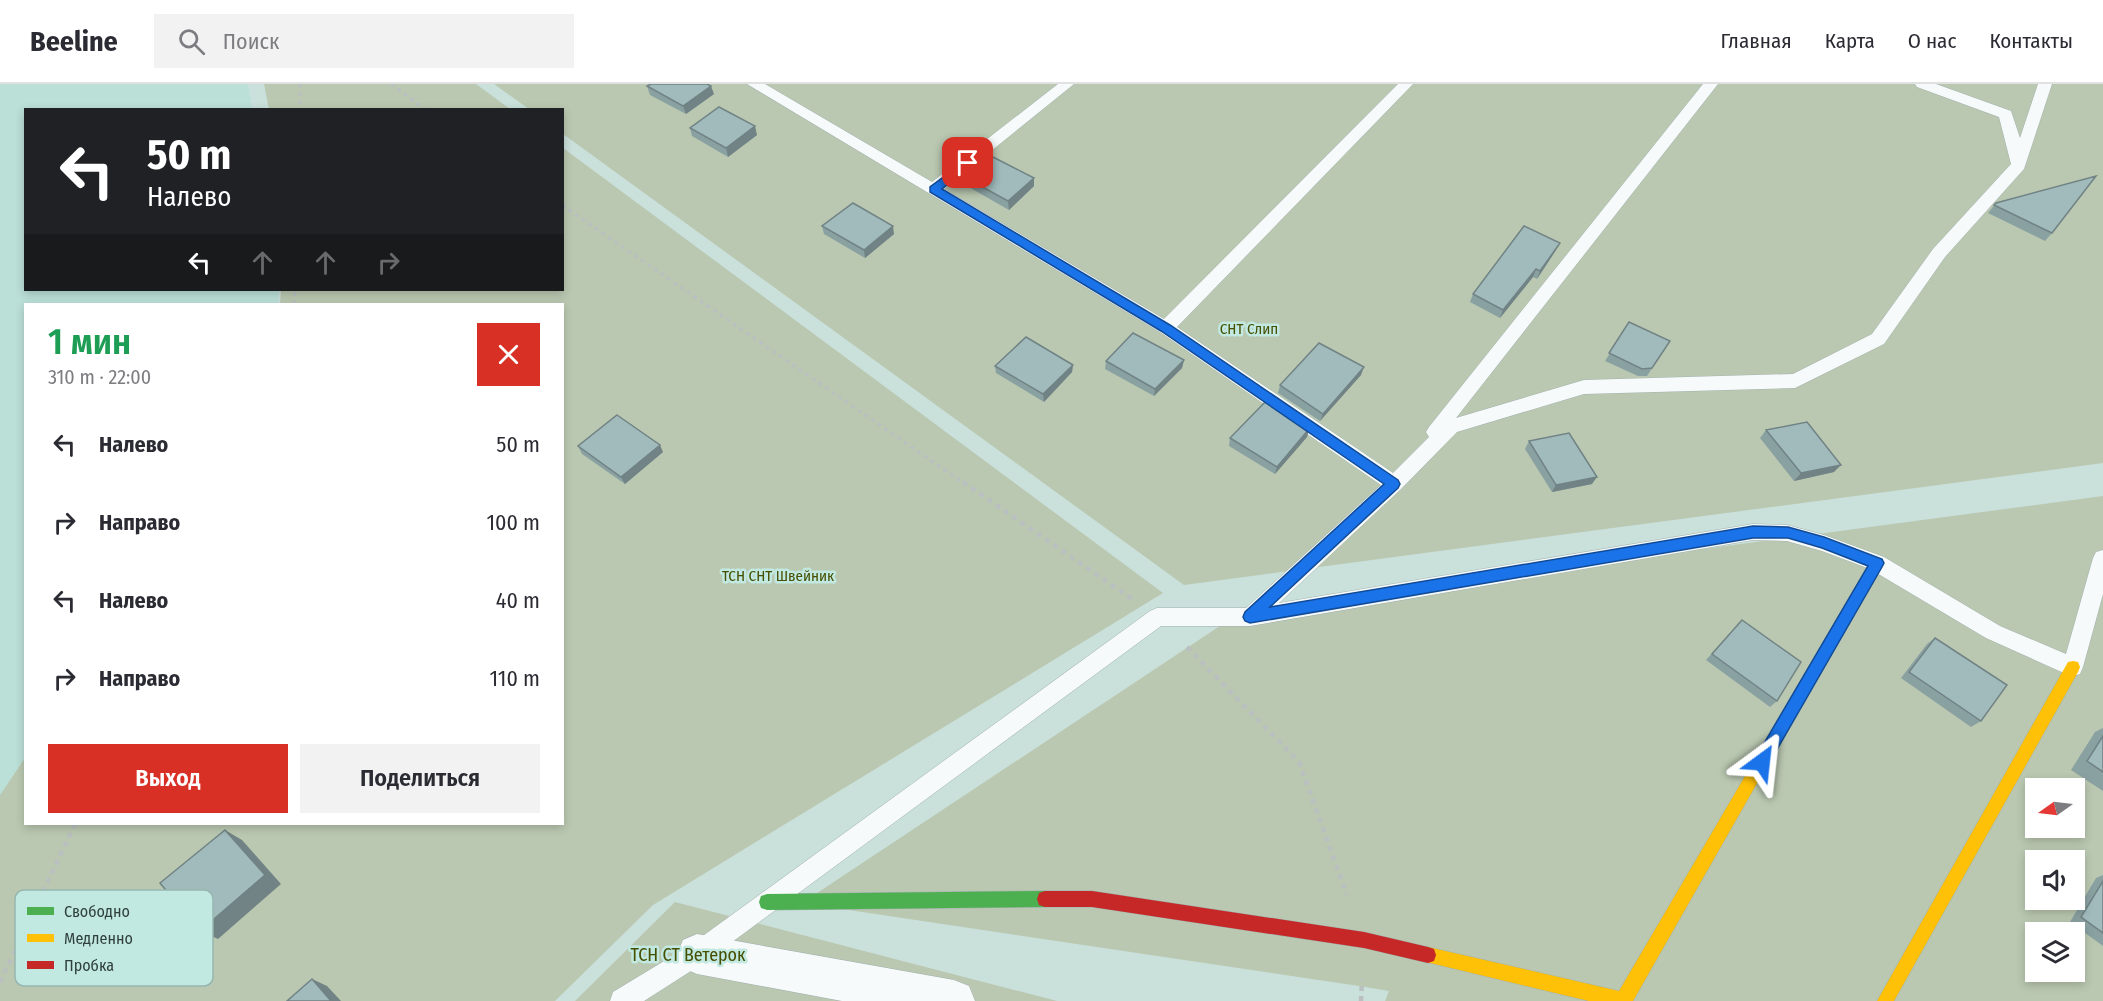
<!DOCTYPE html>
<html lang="ru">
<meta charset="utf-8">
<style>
:root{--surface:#fff;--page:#f2f2f3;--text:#2b2b33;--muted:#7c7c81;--line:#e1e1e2;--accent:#d93025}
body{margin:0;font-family:"Fira Sans Condensed",sans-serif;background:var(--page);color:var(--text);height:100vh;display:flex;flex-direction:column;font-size:22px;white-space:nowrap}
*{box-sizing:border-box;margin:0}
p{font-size:20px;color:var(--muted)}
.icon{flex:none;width:33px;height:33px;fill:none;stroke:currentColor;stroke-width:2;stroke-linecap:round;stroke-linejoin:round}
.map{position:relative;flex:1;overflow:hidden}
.drawer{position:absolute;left:24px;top:219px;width:540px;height:522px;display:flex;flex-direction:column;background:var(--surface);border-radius:0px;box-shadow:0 3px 9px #0003}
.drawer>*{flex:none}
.banner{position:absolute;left:24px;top:24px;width:540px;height:183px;border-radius:0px;box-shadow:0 3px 9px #0003;background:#202124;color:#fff;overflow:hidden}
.needle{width:39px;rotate:256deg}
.controls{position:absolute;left:2025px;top:694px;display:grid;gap:12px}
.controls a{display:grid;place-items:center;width:60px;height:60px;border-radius:0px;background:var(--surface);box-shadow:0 3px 9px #0003;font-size:30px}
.pin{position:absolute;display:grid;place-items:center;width:51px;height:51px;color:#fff;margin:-26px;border-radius:12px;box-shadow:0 3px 9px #0006}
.me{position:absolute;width:66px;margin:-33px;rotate:30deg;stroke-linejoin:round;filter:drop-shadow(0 0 4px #0008)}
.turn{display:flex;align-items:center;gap:21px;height:126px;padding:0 24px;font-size:27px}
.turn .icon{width:78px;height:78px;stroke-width:2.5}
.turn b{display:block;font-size:42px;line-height:51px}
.lanes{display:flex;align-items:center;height:57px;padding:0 24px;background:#0003;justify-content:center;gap:30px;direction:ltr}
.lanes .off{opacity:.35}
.round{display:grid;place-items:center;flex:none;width:63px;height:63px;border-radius:0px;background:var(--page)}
.head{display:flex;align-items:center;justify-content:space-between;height:102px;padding:0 24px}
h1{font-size:36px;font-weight:600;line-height:45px;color:#1e9e55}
.action{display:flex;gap:12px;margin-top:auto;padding:12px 24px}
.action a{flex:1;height:69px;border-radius:0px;background:var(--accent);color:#fff;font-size:24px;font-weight:600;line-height:69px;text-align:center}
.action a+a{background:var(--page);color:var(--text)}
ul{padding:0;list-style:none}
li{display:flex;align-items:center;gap:18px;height:78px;padding:0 24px}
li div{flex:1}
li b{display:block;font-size:22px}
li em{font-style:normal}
header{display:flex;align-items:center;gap:36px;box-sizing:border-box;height:84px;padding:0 30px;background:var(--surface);border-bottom:2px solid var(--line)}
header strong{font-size:28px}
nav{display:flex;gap:33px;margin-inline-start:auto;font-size:21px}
.search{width:420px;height:54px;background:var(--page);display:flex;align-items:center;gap:15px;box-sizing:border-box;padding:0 21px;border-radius:0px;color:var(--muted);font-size:22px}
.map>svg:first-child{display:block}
.built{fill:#bbe0d8}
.green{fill:#bac8b1;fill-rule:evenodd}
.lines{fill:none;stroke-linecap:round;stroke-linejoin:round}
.lane-casing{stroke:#a0b1ae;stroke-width:1}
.street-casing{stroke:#a0b1ae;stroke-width:1}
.fast-casing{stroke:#a0b1ae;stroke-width:1}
.slow-casing{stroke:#a0b1ae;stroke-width:1}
.jam-casing{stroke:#a0b1ae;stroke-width:1}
.path-far1{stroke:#b9c0bf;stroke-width:3;stroke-dasharray:4 4;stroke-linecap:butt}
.path{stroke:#b9c0bf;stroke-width:4.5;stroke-dasharray:5 5;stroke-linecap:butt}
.lane{fill:#f7fafa;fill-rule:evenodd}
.street{fill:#f7fafa;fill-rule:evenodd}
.fast{fill:#4caf50;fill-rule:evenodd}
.slow{fill:#ffc107;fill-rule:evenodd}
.jam{fill:#c62828;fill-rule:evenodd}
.wall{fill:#8aa1a2}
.shaded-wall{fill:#718384}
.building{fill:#a1bbbc;stroke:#718384;stroke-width:1.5}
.route{fill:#1a73e8;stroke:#114b97;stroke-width:1.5}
.labels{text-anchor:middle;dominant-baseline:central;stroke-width:5;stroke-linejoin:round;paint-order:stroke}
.park-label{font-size:15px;fill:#464e00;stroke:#c1e9e1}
.near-park-label{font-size:18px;fill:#464e00;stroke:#c1e9e1}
.key{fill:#c1e9e1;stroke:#96b6b0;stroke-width:1.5}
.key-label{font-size:16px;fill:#30403c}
</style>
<header>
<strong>Beeline</strong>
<div class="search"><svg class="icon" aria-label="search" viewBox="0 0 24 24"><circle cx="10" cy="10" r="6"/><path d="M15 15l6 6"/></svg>Поиск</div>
<nav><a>Главная</a><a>Карта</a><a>О нас</a><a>Контакты</a></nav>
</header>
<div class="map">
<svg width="2103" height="917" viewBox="0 0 2103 917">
<rect width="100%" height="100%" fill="#cae0db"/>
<path class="built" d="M0 0H248L252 25 26 26V206H279L278 220H26L25 682 0 723Z"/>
<path class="green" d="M264 0H476L510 25H269Z
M494 0H2103V379L1184 501 563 50 562 26 529 25Z
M563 64 1163 509 653 821 555 917H0V711L25 674 26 740H562V220H280L281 206H562Z
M2103 412V917H1385L1389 907 1359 902 802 819 1244 526ZM2036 705H2074V744H2036ZM2036 777H2074V816H2036ZM2036 849H2074V888H2036Z
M675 818 1057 917H575Z"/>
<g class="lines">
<defs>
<path id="lane" d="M747 0H765L932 98 1058 0H1074L944 105 1164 235 1398 0H1413L1177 243 1393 389 1429 353 1426 348 1429 343 1703 0H1718L1456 334 1584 296 1793 290 1872 250 1933 165 2011 80 1999 33 1917 3 1915 0H1936L2011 27 2020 54 2038 0H2052L2024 85 1945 173 1884 260 1795 304 1584 310 1457 348 1401 405 1279 519 1753 440 1787 441 1824 451 1884 473 2000 542 2066 570 2093 474 2096 468 2103 466V510L2083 583 2080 590 2073 592 2066 590 1986 554 1870 485 1822 467 1787 457 1753 456 1250 542H1161L705 878 644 917H610L613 908 689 862 1150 527 1157 524H1246L1381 401 1160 248Z"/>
<path id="street" d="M697 850 954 896 969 902 975 917H842L697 890 683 884 677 870 683 856Z"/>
<path id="fast" d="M1877 473 1882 475 1884 479 1882 483 1768 680 1763 682 1758 680 1755 675 1758 670 1872 475Z
M1045 807 1051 809 1053 815 1051 821 1045 823 767 826 761 824 759 818 761 812 767 810Z"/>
<path id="slow" d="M2073 577 2078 578 2080 583 2078 588 1894 917H1877L2068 578Z
M1763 668 1768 670 1771 675 1768 680 1633 917H1589L1422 877 1420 871 1422 865 1428 863 1619 907 1758 670Z"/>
<path id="jam" d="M1045 807H1092L1364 848 1428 863 1434 865 1436 871 1434 877 1428 879 1364 864 1092 823H1045L1039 821 1037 815 1039 809Z"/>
</defs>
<use href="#lane" class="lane-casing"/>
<use href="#street" class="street-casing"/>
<use href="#fast" class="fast-casing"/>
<use href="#slow" class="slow-casing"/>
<use href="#jam" class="jam-casing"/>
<path class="path-far1" d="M300 0V26
M391 0 426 26
M562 121 965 400
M294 220 295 206"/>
<path class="path" d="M963 398 1132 515
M1187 563 1299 678 1347 811
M0 898 75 740
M1361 917 1362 896"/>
<use href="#lane" class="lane"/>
<use href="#street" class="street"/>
<use href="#fast" class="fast"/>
<use href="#slow" class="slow"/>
<use href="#jam" class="jam"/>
</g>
<path class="wall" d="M647 2 714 10 686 30 650 11Z
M690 44 757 51 728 73 692 52Z
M966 94H1034V102L1009 126 967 102Z
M1996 119 2052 149 2045 157 1988 129Z
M822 142 894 150 865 174 824 150Z
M1560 159 1556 166 1537 195 1533 193 1500 234 1470 218 1473 210Z
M1629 238 1670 257 1647 292H1638L1605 277Z
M1184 276 1182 284 1154 312 1105 285 1106 277Z
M1073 281 1072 288 1044 318 996 289 995 282Z
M1361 291 1320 337 1278 309 1280 301Z
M1309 345 1307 353 1275 390 1229 362 1230 354Z
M1766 346 1834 388 1794 397 1760 354Z
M1529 357 1592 400 1552 408 1525 365Z
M578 362 663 368 625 400 582 370Z
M1742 536 1777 617 1770 623 1706 576Z
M1935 554 1981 637 1971 643 1901 594 1927 560Z
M2103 644V707L2071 686 2095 648Z
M2103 791V862L2070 838 2096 794Z"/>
<path class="shaded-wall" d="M711 2 714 10 686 30 683 22Z
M755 42 757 51 728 73 726 64Z
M1034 94V102L1009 126 1008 117Z
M893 142 894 150 865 174 864 166Z
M1560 159 1556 166 1537 195 1540 187Z
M1536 185 1533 193 1500 234 1503 226Z
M1184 276 1182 284 1154 312 1155 305Z
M1073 281 1072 288 1044 318 1043 310Z
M1364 283 1361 291 1320 337 1323 330Z
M1309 345 1307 353 1275 390 1277 383Z
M660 361 663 368 625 400 621 393Z
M1841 381 1834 388 1794 397 1801 389Z
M1597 393 1592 400 1552 408 1556 401Z
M225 746 242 756 281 800 218 855 200 847Z
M312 895 327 902 341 917H331Z"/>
<path class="building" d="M651 0H707L711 2 683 22 647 2Z
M719 23 755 42 726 64 690 44Z
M993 73 1034 94 1008 117 966 94Z
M2096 92 2052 149 1994 121 1996 119Z
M853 119 893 142 864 166 822 142Z
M1524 142 1560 159 1540 187 1536 185 1503 226 1473 210Z
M1629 238 1670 257 1652 284 1642 285 1609 269Z
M1133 249 1184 276 1155 305 1106 277Z
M1026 253 1073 281 1043 310 995 282Z
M1319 259 1364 283 1323 330 1280 301Z
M1267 316 1309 345 1277 383 1230 354Z
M617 331 660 361 621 393 578 362Z
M1807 338 1841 381 1801 389 1766 346Z
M1569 349 1597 393 1556 401 1529 357Z
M1742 536 1801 578 1777 617 1712 570Z
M1935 554 2007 601 1981 637 1909 588Z
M2103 652V688L2087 677Z
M225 746 265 791 200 847 160 799Z
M2103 797V849L2081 833Z
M312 895 331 917H287Z"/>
<path class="route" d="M968 75 971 77V82L942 105 1170 241 1398 396 1400 400 1398 404 1270 523 1753 442 1788 443 1824 453 1882 475 1884 479 1882 483 1767 683 1762 685 1756 683 1754 678 1756 673 1868 482 1822 464 1788 454H1753L1250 539 1245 537 1243 533 1245 528 1384 400 1161 247 930 108V103Z"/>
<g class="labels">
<g class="park-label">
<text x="1249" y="245">СНТ Слип</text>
<text x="778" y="492">ТСН СНТ Швейник</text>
</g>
<g class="near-park-label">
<text x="688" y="871">ТСН СТ Ветерок</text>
</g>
</g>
<rect x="15" y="806" width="198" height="96" rx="9" class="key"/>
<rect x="27" y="823" width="27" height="8" fill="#4caf50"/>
<rect x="27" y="850" width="27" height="8" fill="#ffc107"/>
<rect x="27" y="877" width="27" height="8" fill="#c62828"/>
<g class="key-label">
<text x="64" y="833">Свободно</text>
<text x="64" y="860">Медленно</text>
<text x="64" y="887">Пробка</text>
</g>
</svg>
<div class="controls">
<a><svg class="needle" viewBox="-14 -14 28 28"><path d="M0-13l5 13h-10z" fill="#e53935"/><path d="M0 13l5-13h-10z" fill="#7c7c81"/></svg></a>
<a><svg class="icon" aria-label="sound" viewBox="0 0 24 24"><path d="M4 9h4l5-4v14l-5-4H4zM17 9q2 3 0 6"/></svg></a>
<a><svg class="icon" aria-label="layers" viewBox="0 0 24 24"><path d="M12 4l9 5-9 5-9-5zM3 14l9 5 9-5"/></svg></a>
</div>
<div class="pin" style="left:968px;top:79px;background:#d93025"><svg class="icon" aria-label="arrive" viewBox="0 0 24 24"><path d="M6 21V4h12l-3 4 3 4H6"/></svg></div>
<svg class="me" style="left:1762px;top:678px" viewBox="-20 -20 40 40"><path d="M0-17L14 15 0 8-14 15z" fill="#1a73e8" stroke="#fff" stroke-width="4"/></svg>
<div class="banner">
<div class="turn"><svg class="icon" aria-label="left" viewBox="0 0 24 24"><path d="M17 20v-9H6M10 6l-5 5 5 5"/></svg><div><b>50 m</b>Налево</div></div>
<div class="lanes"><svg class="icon" aria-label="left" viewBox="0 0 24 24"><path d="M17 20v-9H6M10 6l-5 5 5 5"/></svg><svg class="icon off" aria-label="ahead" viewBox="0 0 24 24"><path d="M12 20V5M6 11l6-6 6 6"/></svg><svg class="icon off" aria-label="ahead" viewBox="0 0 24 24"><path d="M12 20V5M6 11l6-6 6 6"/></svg><svg class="icon off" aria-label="right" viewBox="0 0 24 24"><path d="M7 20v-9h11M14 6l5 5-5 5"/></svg></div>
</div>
<section class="drawer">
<div class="head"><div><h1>1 мин</h1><p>310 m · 22:00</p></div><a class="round" style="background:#d93025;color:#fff"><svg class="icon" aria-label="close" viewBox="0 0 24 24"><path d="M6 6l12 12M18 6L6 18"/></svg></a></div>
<ul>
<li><svg class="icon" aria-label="left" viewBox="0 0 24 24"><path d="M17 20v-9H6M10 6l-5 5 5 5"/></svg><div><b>Налево</b></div><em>50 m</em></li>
<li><svg class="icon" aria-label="right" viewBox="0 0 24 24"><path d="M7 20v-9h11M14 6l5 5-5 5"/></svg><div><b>Направо</b></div><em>100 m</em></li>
<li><svg class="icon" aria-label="left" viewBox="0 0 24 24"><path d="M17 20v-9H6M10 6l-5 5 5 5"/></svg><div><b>Налево</b></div><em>40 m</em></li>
<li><svg class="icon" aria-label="right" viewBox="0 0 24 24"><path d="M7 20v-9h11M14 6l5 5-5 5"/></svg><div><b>Направо</b></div><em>110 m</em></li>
</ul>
<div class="action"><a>Выход</a><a>Поделиться</a></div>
</section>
</div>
